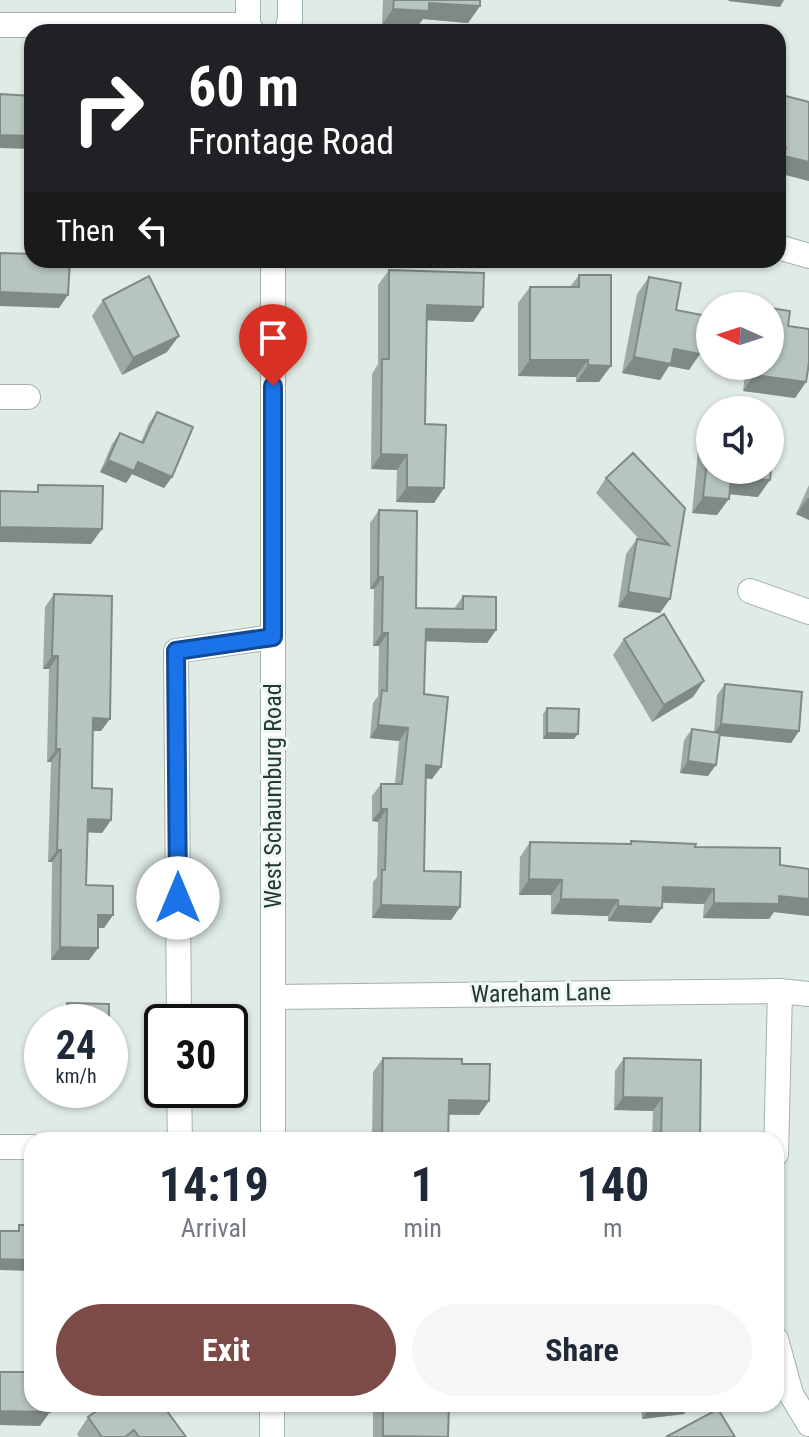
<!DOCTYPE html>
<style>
:root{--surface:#fff;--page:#f6f6f7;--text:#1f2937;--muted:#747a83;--accent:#7c4b47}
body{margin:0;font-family:"Roboto Condensed",sans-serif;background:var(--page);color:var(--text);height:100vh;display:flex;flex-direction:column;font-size:30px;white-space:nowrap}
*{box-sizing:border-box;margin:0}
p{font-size:26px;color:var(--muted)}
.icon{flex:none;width:44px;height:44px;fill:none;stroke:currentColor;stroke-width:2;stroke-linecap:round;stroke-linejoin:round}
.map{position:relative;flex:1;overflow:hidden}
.side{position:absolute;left:24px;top:1132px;width:760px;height:280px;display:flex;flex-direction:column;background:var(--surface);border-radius:24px;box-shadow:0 2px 6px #0004}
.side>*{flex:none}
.guide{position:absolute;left:24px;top:24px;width:762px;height:244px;border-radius:24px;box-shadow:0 2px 6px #0004;background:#202124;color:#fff;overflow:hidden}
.needle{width:52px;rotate:273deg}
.buttons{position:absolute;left:696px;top:292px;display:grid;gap:16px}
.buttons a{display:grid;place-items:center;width:88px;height:88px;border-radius:50%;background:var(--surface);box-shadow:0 2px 6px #0004;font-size:40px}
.speed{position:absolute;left:24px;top:1004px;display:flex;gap:16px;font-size:40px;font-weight:700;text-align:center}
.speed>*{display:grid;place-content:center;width:104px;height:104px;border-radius:50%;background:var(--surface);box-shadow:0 2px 6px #0004;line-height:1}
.speed small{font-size:20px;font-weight:400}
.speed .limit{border:4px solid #111;border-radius:12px;background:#fff;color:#111}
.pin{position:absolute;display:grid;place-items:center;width:68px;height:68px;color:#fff;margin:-82px -34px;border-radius:50% 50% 50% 0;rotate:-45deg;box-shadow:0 0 8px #0007}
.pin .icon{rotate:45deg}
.me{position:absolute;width:88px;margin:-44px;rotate:0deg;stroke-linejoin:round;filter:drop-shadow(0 0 6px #0008)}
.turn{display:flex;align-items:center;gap:28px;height:168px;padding:0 32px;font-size:36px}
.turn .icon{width:104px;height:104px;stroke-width:2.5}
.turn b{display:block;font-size:56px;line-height:68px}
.then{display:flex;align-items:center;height:76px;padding:0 32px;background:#0003;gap:16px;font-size:30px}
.eta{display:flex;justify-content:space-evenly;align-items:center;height:136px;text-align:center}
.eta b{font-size:48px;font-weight:700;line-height:56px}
.action{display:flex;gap:16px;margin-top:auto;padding:16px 32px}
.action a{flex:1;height:92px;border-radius:48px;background:var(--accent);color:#fff;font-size:32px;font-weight:700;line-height:92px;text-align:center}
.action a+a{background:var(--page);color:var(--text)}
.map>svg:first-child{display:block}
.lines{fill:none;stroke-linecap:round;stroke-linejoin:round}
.street-casing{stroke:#a3b2ac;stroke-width:26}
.secondary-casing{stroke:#9fb6ac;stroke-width:26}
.street{stroke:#fff;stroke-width:24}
.secondary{stroke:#fff;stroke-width:24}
.wall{fill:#9da9a3}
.shaded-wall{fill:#7f8a85}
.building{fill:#b6c5be;stroke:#7f8a85;stroke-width:2}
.route-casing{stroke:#114b97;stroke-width:20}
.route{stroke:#1a73e8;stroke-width:14}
.labels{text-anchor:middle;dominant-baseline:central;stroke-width:6;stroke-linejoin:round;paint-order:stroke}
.street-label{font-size:24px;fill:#213a32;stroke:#f0f7f3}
</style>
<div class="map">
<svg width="809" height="1437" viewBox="0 0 809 1437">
<rect width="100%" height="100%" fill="#e0ebe5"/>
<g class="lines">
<defs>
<path id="street" d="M0 25H248
M778 247 809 256
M0 397H28
M750 591 809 612
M273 997 780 991 809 994
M179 1022 176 651 273 637
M179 1090 180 1140
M0 1147H32
M776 1154 780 991
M776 1339 791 1394 809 1424"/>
<path id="secondary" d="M248 0V25L253 32
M286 32 290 20V0
M273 1140V260
M272 1437V1404"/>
</defs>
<use href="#street" class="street-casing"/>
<use href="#secondary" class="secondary-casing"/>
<use href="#street" class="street"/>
<use href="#secondary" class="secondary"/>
</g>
<path class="wall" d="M383 0H480V6L468 23 423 19 417 27 382 25Z
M778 94 809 181 778 173Z
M389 270 483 307 473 322 427 320 425 424 444 488 434 503 396 502 397 470 371 469 372 374 378 364V285Z
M579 275 599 382H576V377L518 376V303L530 287H570Z
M649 277 676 310 689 370 669 366 660 380 622 373 637 294Z
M103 300 167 352 122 375 92 316Z
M788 326 806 382 795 398 743 391 746 366H770Z
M157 412 172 477 164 488 132 474 126 483 100 472 112 444 120 433 141 442 149 423Z
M710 434 758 497 729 494 717 515 692 513 698 450Z
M606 478 685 508 660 613 618 607 626 554 637 539 640 540 596 493Z
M809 485V520L796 514Z
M379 510 416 608 454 609 463 596 496 630 487 643 425 641 424 694 432 779 425 778 424 871 460 907 451 920 372 918 373 882 377 877 378 822 372 821V796L381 784H395L399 741 370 738 373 703 378 696 379 646H373L374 589H370V523Z
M54 594 101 731H93L92 788 111 820 102 833 87 832 86 885 113 915 104 928H98V948L89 960H51L52 862H48L51 762H47L49 669H43L45 607Z
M624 639 693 697 652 722 613 655Z
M725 684 799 731 791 743 720 736 708 776 680 773 684 740 692 729 714 732 717 695Z
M547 708 574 739H543V714Z
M631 841 695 847 780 865 809 869V916L774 912 769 919 703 918 704 904 662 903 651 923 608 921V916L551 914V895H519L520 857 530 842 629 844Z
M67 1003 109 1022H59V1014Z
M383 1058 462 1064 489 1101 479 1115H449L448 1140H372L373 1072Z
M624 1058 700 1140H652L653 1111 614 1110 615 1071Z
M106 1404H173L168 1411 186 1437H79L77 1434 88 1417Z
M373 1404H449L448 1437H373Z
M628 1404H691L684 1414 642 1419 641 1406 629 1407Z"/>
<path class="shaded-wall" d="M729 0H784L780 7 728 1Z
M429 3 480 6 468 23 423 19 417 27 382 25 393 9Z
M0 135 32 136V149L0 148Z
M778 145 786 147 778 158Z
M784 156 809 162V181L778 173V164Z
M0 292 68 295 59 308 0 306Z
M427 305 483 307 473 322 417 320Z
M179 336 167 352 122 375 133 358Z
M674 349 700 354 689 370 669 366 660 380 622 373 634 357Z
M530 360H588L576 377 518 376Z
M588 365 611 366 599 382H576Z
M754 375 806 382 795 398 743 391Z
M381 454 407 455 397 470 371 469Z
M108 460 138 462 172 477 164 488 132 474 126 483 100 472Z
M731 477 770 480 758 497 719 493Z
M407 487 444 488 434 503 396 502Z
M703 497 729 499 717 515 692 513Z
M808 498H809V520L796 514Z
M0 527 102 529 91 544 0 542Z
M378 577H383L374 589H370Z
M628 592 670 599 660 613 618 607Z
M426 629 496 630 487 643 417 641Z
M382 633H388L379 646H373Z
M52 656H58L49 669H43Z
M704 681 693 697 652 722 664 705Z
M93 718 110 719 101 731H85Z
M721 724 799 731 791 743 713 735Z
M378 725 408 728 399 741 370 738Z
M547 733 578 734 574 739H543Z
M56 749H60L51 762H47Z
M688 761 716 765 708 776 680 773Z
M426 765 441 767 432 779 417 777Z
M381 809H387L378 822 372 821Z
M88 819 111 820 102 833 79 832Z
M57 850H61L52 862H48Z
M529 879 562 880 551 895H519Z
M663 887 714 889 704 904 652 902Z
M779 896 809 899V916L774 912 769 919 703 918 714 903Z
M561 899 618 900 608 916 551 914Z
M381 905 460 907 451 920 372 918Z
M618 906 662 908 651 923 608 921Z
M98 915H113L104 928 89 927Z
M60 947 98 948 89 960H51Z
M623 1097 662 1098 653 1111 614 1110Z
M449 1100 489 1101 479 1115 439 1114Z
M0 1259 32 1260V1271L0 1270Z
M168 1404H173L166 1413 164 1407Z
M631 1404H642L641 1406 629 1407Z
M668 1404H691L684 1414 642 1419 651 1406Z
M0 1411 50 1412 40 1426 0 1425Z"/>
<path class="building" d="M394 0H480V6L429 3V11L393 9Z
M0 94 32 96V136L0 135Z
M778 94 809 102V162L784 156 786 147 778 145Z
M0 253 32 254V260H70L68 295 0 292Z
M389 270 484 273 483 307 427 305 425 424 446 425 444 488 407 487V455L381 454 382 359H389Z
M579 275H611V366L588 365V360H530V287H579Z
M149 276 179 336 133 358 103 300Z
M649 277 681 283 676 310 707 316 700 354 674 349 671 364 634 357Z
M770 308 790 311 788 326 809 329V363L806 382 754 375 756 366H770Z
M157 412 193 427 172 477 138 462 134 471 108 460 120 433 143 443Z
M710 434V470H770V440H774L770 480 731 477 729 499 703 497Z
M633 453 685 508 670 599 628 592 637 539 669 545 606 478Z
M38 485 103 486 102 529 0 527V491L38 492Z
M379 510 417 511 416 608 463 609V596L496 597V630L426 629 424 694 448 697 441 767 426 765 424 871 461 872 460 907 381 905 382 870H385L387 809H381V784H402L408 728 378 725 382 690 387 691 388 633H382L383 577H378Z
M54 594 112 596 110 719 93 718 92 788 112 789 111 820 88 819 86 885 113 886V915H98V948L60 947 61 850H57L60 749H56L58 656H52Z
M664 614 704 681 664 705 624 639Z
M725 684 802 692 799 731 721 724Z
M547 708 579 709 578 734 547 733Z
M692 729 720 733 716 765 688 761Z
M631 841 696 844 695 847 780 848V865L809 869V899L779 896V904L714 903V889L663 887 662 908 618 906V900L561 899 562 880 529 879 530 842 631 844Z
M67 1003 109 1004V1022H67Z
M383 1058 462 1059V1064H490L489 1101 449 1100 448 1140H382Z
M624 1058 701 1060 700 1140H661L662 1098 623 1097Z
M19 1225H32V1260L0 1259V1231H19Z
M0 1372H32V1404H50V1412L0 1411Z
M106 1404H168L164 1407 186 1437H139L134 1430 125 1437H102L88 1417Z
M383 1404H449L448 1437 383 1436Z
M718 1409 735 1437H666Z"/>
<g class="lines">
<defs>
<path id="route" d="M178 898 176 651 273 637V386"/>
</defs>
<use href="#route" class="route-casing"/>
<use href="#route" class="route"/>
</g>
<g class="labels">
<g class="street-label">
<text transform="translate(273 796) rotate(-90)">West Schaumburg Road</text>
<text transform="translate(541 993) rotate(-1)">Wareham Lane</text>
</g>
</g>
</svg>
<div class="buttons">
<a><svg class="needle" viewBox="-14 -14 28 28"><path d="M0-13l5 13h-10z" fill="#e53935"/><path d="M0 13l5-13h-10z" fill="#747a83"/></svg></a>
<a><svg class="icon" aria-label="sound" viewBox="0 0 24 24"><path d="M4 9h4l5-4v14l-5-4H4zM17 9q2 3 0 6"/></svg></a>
</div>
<div class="speed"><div>24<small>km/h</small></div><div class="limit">30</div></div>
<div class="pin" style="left:273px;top:386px;background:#d93025"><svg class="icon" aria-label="arrive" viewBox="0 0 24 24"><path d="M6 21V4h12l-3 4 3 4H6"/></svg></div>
<svg class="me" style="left:178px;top:898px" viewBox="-20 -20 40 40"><circle r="19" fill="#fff"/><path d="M0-13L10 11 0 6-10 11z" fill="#1a73e8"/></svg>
<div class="guide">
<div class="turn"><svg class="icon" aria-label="right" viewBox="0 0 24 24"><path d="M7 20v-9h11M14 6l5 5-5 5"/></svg><div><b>60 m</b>Frontage Road</div></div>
<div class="then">Then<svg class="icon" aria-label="left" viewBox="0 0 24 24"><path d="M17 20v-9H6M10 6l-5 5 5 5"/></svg></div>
</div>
<section class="side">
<div class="eta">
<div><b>14:19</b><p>Arrival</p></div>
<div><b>1</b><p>min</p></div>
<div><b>140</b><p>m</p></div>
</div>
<div class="action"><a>Exit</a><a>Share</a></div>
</section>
</div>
